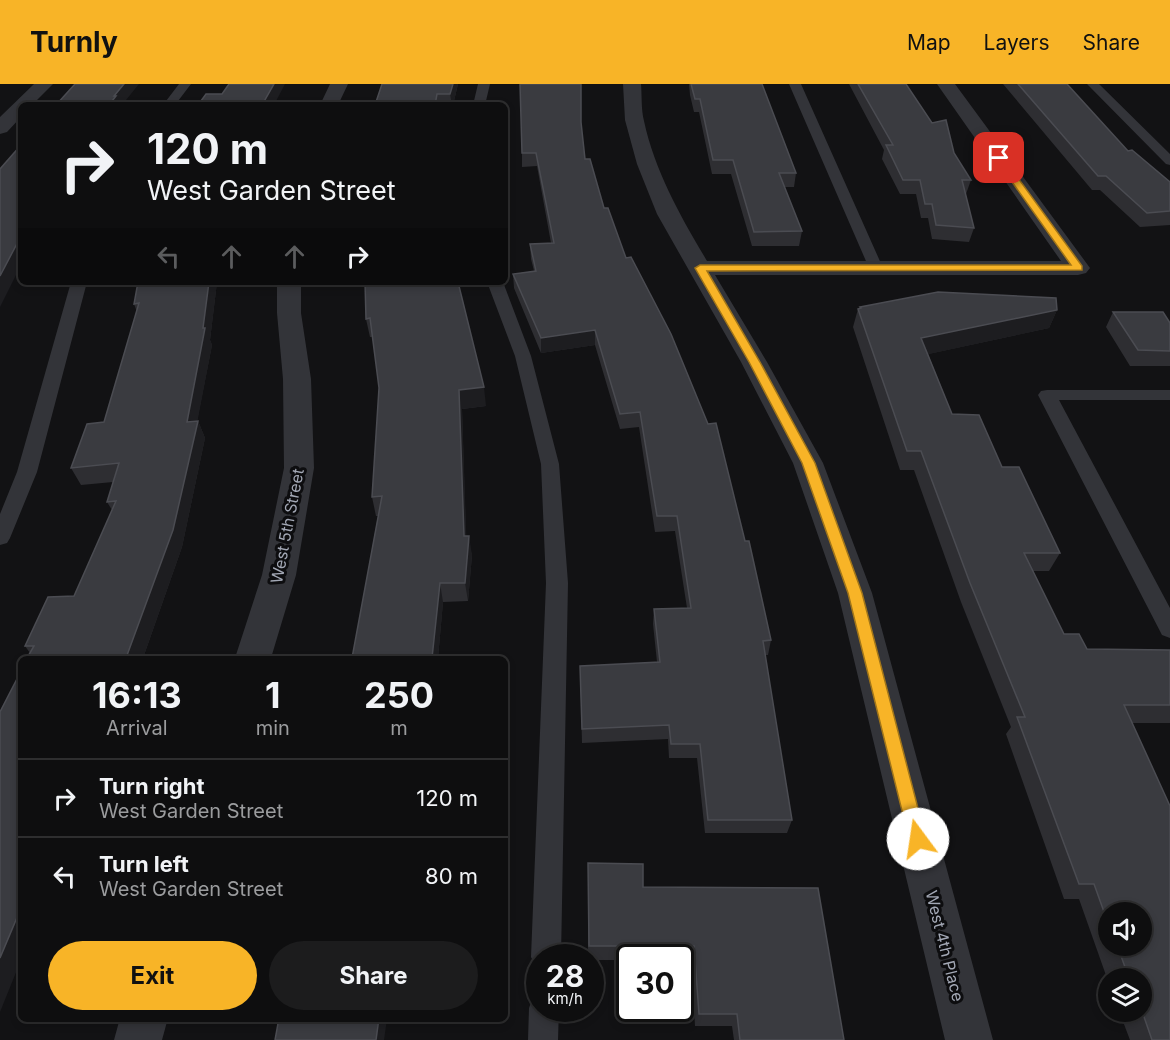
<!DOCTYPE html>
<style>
:root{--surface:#0e0e0f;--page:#1c1c1d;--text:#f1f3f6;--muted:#9b9c9e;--line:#2e2e2f;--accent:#f8b427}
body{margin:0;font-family:Inter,sans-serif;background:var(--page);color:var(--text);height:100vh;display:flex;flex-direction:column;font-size:22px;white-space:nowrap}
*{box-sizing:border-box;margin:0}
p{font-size:20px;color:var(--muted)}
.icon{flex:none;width:33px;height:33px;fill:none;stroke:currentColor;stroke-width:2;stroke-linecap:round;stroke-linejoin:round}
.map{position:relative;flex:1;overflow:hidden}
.sheet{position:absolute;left:18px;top:572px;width:490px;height:366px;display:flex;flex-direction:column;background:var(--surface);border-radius:9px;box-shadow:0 3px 9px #0003,0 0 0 2px var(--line)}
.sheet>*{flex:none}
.hud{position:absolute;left:18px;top:18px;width:490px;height:183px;border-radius:9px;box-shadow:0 3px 9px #0003,0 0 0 2px var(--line);background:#0e0e0f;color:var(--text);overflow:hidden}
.buttons{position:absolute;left:1098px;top:818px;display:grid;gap:12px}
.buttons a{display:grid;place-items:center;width:54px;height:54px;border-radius:50%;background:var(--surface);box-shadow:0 3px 9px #0003,0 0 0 2px var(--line);font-size:30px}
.speed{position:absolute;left:526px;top:860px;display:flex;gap:12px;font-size:30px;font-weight:700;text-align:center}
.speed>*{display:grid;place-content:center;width:78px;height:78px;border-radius:50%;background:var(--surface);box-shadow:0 3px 9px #0003,0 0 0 2px var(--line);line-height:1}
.speed small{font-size:15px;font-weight:400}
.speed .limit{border:3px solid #111;border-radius:9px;background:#fff;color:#111}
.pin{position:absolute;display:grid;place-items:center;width:51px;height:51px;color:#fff;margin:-26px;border-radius:12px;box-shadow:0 3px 9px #0006}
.me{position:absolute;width:66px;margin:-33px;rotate:346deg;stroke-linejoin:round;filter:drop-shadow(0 0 4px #0008)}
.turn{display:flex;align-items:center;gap:21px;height:126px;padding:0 30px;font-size:27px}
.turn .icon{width:78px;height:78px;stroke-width:2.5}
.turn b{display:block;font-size:42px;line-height:51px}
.lanes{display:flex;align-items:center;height:57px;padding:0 30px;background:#0003;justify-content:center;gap:30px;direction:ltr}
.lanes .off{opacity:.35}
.eta{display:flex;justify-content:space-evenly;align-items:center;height:102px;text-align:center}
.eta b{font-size:36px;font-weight:700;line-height:42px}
.action{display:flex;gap:12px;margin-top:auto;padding:12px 30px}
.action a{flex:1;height:69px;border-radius:36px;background:var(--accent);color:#111;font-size:24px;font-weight:700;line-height:69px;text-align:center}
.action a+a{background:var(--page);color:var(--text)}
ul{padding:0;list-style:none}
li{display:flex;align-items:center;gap:18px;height:78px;padding:0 30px;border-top:2px solid var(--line)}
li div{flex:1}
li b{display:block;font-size:22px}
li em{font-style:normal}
header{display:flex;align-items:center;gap:36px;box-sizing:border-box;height:84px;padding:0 30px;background:var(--accent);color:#111}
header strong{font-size:28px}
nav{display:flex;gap:33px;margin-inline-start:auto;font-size:21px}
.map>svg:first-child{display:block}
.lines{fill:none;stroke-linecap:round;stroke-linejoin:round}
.lane{fill:#333439;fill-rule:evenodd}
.street{fill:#333439;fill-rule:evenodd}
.wall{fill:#2e2e32;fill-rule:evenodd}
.shaded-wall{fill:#1d1d20}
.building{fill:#3a3b40;stroke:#4b4c52;stroke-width:1.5}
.route{fill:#f8b427;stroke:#a17519;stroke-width:1.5}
.labels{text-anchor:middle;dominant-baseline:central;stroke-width:6;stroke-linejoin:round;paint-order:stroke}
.street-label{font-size:16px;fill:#a3a8b5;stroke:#0d0d0f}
</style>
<header>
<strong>Turnly</strong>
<nav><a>Map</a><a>Layers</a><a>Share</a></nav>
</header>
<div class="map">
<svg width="1170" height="956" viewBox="0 0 1170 956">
<rect width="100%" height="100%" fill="#121214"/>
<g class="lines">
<path class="lane" d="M179 0H191L175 21H163Z
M478 0H490L485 21H473Z
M789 0H801L883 184 881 187H871L869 184Z
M1087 0H1099L1170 70V81L1166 80Z
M71 198H87L37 388 10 454 7 459 0 461V430L17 388Z
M487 198H503L531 272 559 380 568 499 561 873H540V885L536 883 531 873 546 499 541 380 515 272Z
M1047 306H1170V316H1059L1170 524V554L1162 551 1038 311 1041 307Z
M540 911V924H559L558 956H528L529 924 533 913Z"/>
<path class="street" d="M34 0H53L32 21H21V33L7 48 0 50V33Z
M330 0H348L338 21H320Z
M623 0H641C642 12 641 25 644 37 655 88 681 133 707 177H1061L937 0H955L1090 184 1086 189 1078 191H715L767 278 823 379 872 509 993 956H945L838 509 793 379 741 278 657 130 637 80 625 36Z
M277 198H301V229L311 295 314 384 296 491 271 574H235L262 491 284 384 283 295 277 229Z
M120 934H168L162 956H114Z"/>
</g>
<path class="wall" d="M382 0H458L453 21H375Z
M689 0H762L796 89 794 103H784L802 147 799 162H752L731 90H712L699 28H694L690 11Z
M849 0H906L932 39 954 69 971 96 966 110H965L974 144 969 158 932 155 928 134H921L916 110H900L882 75 884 66Z
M1003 0H1067L1128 67 1170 98V141L1140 143 1100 106H1092Z
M581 39 585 75 604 124 626 174 745 457 771 556 768 571H765L792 736 787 749H705L697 674H669L668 655 582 659 580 582 657 578 653 540 654 525 687 524 675 447 655 448 639 343 620 345 595 261 541 269 514 204 513 190 534 187 531 175 530 160 551 159 537 82 522 83V69Z
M138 198H217L210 256 212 261 197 337H198L205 354 182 463 143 574H27L30 569 25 562 74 512 112 426 107 418 113 398 81 401 71 384 104 338 137 228 134 220Z
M365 198 486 322 462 325 466 452 472 471 468 517 443 518 438 574H352L378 432H376L372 413 379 304 373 253H370L366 235Z
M860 223 1057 226 1049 244 928 270 952 330 1002 383 1060 469 1049 487H1033L1064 550 1087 565 1170 566V639H1132L1170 956H1130L1119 927H1142V894H1108V897L1079 815H1064L1006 650 1011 643 961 518 914 386H900L853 243 858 225H860ZM1108 828 1142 861H1108Z
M1113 228 1170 239V282H1130L1106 243Z
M588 779 643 803 844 956H734L732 942H695L691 876H681V873H630V876H591V873H588Z"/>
<path class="shaded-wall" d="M124 0H139L122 21H109L114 12Z
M274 0H285L274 21H262Z
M453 0H458L453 21H452L450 10Z
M21 152V181L0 223V192Z
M209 198H217L210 256 212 261 194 355 187 338 203 244Z
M1057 226 1049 244 915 273 921 254Z
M595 246V261L541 269V254Z
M484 303 486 322 462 325 467 471 464 452 459 306Z
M198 337 205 354 182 463 143 574H126Z
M469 452 472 471 468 517 465 499Z
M440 499 443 518 438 574H432Z
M21 824V876L0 928V874Z
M379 934 387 935 384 956H376Z"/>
<path class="building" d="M75 0H124L114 12H116L109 21H56Z
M229 0H274L262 21H198L206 10H222Z
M382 0H453L450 10H437L435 21H375Z
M520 0H581V38L585 75H590L604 124H608L626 174 631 173 671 250 708 340 716 339 745 457H749L771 556 763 557 792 736H708L700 660H671L669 641 582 645 580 582 660 578 654 525 691 524 677 432H657L640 328 620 330 595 246 541 254 513 190 536 187 530 160 554 159 536 69H522Z
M691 0H762L796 89H779L802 147 754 148 733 76H713L700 15H695Z
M858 0H906L932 39 946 36 954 69 971 96H962L974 144 936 141 932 120H925L920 96H903L886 61H893Z
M1018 0H1067L1128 67 1132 66 1170 98V127L1147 129 1106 92H1098Z
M21 61V152L0 192V85Z
M138 198H209L203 244H205L187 338 198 337 173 446 126 574H27L34 562H25L48 513 74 512 116 417 107 418 119 379 71 384 87 340 104 338 139 219 134 220Z
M365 198H458L484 303 459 306 464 452H469L465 499H440L432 574H352L382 412 372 413 379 304 370 234 366 235Z
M938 208 1056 214 1057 226 921 254 952 330 979 331 1002 383H1019L1060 469H1024L1064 550H1079L1087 565 1170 566V621H1124L1170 722V956H1152L1142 927V894H1129L1117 861H1142V828H1108V839L1094 800H1079L1017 633H1025L970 499 921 367H907L858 225 861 224 860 223Z
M1113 228H1163L1170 239V267L1138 266Z
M21 587V824L0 874V628Z
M588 779 643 780V803L818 804 844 956H740L737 930H699L694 862H589Z
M279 934H379L376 956H275Z"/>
<path class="route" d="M999 71 1002 72 1082 182V186L707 187 760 278 815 379 862 509 926 755 924 761 918 763 911 761 909 755 848 509 802 379 749 278 695 184 700 181H1071L995 74Z"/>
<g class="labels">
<g class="street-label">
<text transform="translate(287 442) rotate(-79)">West 5th Street</text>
<text transform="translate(945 862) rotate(76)">West 4th Place</text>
</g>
</g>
</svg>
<div class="buttons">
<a><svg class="icon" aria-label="sound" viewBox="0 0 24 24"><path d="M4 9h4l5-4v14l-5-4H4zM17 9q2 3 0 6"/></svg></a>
<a><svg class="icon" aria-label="layers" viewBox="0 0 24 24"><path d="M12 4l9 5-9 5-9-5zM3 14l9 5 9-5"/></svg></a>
</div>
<div class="speed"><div>28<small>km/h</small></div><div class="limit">30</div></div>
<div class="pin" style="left:999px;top:74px;background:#d93025"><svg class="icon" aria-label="arrive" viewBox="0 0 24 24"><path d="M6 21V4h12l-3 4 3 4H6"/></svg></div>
<svg class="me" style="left:918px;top:755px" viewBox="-20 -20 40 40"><circle r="19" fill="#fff"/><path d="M0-13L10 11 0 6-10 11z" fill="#f8b427"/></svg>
<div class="hud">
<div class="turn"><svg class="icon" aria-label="right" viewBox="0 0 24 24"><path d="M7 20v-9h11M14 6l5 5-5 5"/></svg><div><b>120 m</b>West Garden Street</div></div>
<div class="lanes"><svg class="icon off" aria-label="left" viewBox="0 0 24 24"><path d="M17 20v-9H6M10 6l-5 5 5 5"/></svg><svg class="icon off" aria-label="ahead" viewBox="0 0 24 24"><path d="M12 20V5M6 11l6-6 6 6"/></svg><svg class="icon off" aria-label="ahead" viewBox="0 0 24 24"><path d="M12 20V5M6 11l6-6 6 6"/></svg><svg class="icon" aria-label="right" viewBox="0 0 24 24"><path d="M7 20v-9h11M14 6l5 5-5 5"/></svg></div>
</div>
<section class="sheet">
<div class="eta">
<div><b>16:13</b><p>Arrival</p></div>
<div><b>1</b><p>min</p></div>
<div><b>250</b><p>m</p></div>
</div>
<ul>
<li><svg class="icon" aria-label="right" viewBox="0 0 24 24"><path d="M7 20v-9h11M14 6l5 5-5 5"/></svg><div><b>Turn right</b><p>West Garden Street</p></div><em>120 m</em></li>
<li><svg class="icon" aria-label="left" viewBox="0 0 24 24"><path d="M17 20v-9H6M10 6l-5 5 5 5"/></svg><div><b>Turn left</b><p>West Garden Street</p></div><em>80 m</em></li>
</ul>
<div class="action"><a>Exit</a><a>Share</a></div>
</section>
</div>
